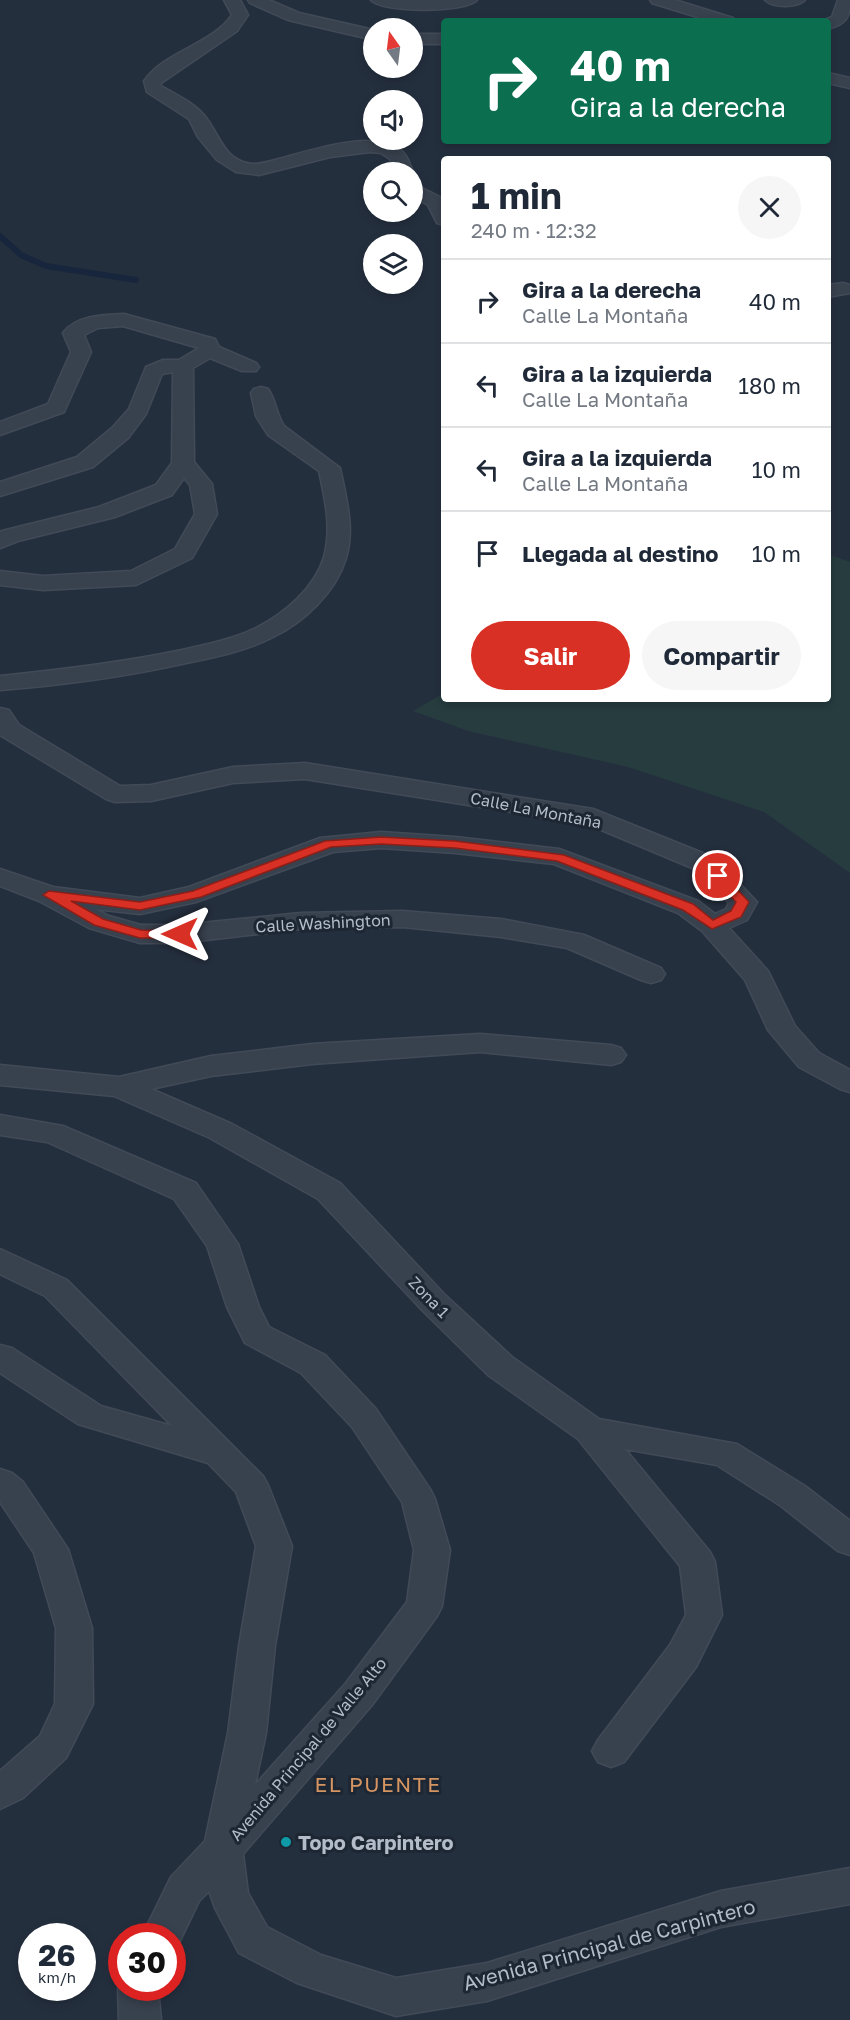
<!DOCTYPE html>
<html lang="es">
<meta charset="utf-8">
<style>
:root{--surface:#fff;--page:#f6f6f7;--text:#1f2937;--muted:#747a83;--line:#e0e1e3;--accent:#d93025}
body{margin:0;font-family:"Golos Text",sans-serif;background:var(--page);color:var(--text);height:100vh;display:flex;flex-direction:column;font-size:22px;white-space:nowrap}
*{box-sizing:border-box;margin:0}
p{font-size:20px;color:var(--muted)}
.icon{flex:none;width:33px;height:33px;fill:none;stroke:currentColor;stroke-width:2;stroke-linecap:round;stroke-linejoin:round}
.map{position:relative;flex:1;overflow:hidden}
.sheet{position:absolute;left:441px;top:156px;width:390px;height:546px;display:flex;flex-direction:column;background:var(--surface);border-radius:6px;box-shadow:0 3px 9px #0003}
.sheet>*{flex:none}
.banner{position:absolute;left:441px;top:18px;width:390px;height:126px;border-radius:6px;box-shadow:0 3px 9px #0003;background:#0b6e4f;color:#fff;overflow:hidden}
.needle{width:39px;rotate:346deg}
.controls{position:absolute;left:363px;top:18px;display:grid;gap:12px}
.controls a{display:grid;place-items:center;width:60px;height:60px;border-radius:50%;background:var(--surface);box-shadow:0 3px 9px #0003;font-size:30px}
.speed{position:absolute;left:18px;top:1923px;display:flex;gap:12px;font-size:30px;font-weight:700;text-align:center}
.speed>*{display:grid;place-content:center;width:78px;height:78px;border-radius:50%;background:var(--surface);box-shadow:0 3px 9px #0003;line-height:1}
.speed small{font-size:15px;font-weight:400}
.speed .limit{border:9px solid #d22;background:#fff;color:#111}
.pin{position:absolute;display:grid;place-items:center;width:51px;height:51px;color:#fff;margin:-26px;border:3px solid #fff;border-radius:50%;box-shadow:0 2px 6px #0007}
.me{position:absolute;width:66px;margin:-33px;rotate:270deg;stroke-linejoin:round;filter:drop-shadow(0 0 4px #0008)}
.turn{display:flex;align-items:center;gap:21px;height:126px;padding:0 30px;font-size:27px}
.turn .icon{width:78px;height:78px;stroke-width:2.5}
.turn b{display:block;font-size:42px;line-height:51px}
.round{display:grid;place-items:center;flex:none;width:63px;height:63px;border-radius:32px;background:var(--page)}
.summary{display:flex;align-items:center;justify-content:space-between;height:102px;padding:0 30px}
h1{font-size:36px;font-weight:700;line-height:45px}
.button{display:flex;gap:12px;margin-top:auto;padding:12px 30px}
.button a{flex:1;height:69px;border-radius:36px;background:var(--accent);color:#fff;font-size:24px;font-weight:700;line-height:69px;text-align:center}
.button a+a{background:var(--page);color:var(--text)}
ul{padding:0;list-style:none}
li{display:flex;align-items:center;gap:18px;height:84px;padding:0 30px;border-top:2px solid var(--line)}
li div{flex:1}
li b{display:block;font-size:22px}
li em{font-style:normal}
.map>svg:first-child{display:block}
.green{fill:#263c3f}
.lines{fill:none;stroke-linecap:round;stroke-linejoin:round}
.stream{stroke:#17263c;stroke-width:6}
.minor-casing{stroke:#414a57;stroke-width:3}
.minor{fill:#38414e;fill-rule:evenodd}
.route{fill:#d93025;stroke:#8d1f18;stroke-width:1.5}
.culture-dot{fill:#0f9aa8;stroke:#1d2633;stroke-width:2}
.labels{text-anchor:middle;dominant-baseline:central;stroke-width:6;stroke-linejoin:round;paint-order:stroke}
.street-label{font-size:16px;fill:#b4bcc9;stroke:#1d2633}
.near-poi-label{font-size:20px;font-weight:bold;fill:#b4bcc9;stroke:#1d2633;text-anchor:start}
.near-street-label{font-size:20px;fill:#b4bcc9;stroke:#1d2633}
.near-neighbourhood-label{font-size:21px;letter-spacing:1.5px;fill:#d59563;stroke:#1d2633}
</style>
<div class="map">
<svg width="850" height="2020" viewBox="0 0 850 2020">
<rect width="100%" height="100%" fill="#242f3e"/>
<path class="green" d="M828 554 850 562V873L764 812 628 767 468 731 413 711 444 693V699H828Z"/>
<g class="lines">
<path class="stream" d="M0 236 21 255 46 266 136 280"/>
<defs>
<path id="minor" d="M224 0H240L248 15 237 31 161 83V86C175 94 192 102 203 114 219 131 222 161 252 164 262 165 273 160 283 158 312 150 378 128 403 152 408 157 410 165 413 172L412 173 395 172 390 159 381 153 370 152 330 157 259 175 236 172 217 160 198 137 189 119 147 92 144 81C165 51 211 45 232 15Z
M248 0H269L299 13 374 30V40L288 20 250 3Z
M371 0H477C466 13 382 13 371 0Z
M650 0H675L733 18 735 21H710L652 3Z
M765 0H805C797 8 773 8 765 0Z
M838 0H850C850 18 846 24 828 29V21H822L832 17Z
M412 34H444V44H412Z
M828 73 850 78V88L828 83Z
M412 183 442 198 444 202V225L437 223 428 205 412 196Z
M843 283 850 285V293L828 297V285Z
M124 314 215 339 219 347 256 363 259 367 256 371H242L210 358 193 368 194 462 212 484 217 514 192 558 136 585 43 590 0 585V571L43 576 131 571 175 549 195 514 190 485 184 478 172 495 115 517 18 541 0 548V532L2 531 99 507 156 485 172 463 173 372 162 374 146 414 128 438 93 467 0 496V482L77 457 112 428 129 409 146 367 163 360H179L199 348 123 326 98 328 84 335 91 352 64 412 0 435V422L48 404 71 352 63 333C76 315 104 315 124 314Z
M261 387 268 389C276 400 276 414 284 426L340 468C346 497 355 529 346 558 336 592 304 622 273 637 246 651 215 657 186 663 124 677 62 685 0 690V676C59 670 119 663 177 651 204 645 231 640 256 628 284 614 315 588 324 557 332 528 325 499 319 471L268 435 256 416 251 393 254 389Z
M0 708 9 710 19 725 120 786 151 785 233 767 305 763 593 809 715 858 757 902 747 920 729 928 768 971 795 1026 819 1053 850 1070V1092L840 1089 799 1067 768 1030 745 980 702 931 678 913 554 864 455 853 381 848 333 852 196 902 140 914 95 909 109 916 141 925H180L301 913 403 911 501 919 584 935 661 968 665 974 661 980 651 983 641 980 567 948 501 937 403 927 301 929 180 943H140L89 928 39 901 0 886V869L53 887 140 898 189 887 320 838 381 832 455 837 559 849 698 901 715 914 726 909 729 903 697 870 587 824 305 779 233 783 151 801 115 802 106 799 0 735Z
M480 1034 611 1045 621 1048 626 1055 621 1062 611 1065 480 1052 312 1064 211 1076 151 1089 232 1124 340 1183 444 1294 512 1357 599 1419 737 1444 805 1486 850 1521V1555L838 1551 781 1506 717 1465 625 1449 710 1552 715 1562 722 1615 696 1667 624 1762 611 1767 598 1762 592 1751 598 1740 670 1645 686 1615 680 1566 578 1439 488 1375 422 1310 318 1199 210 1138 114 1096 0 1085V1065L119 1077 211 1056 312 1044Z
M0 1115 63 1126 196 1183 238 1244 259 1307 269 1327 325 1355 376 1409 430 1489 435 1499 450 1550 442 1606 437 1616 372 1705 243 1854 248 1893 267 1927 321 1955 396 1978 487 1963 721 1891 850 1868V1904L721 1927 487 2001 396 2016 297 1983 239 1953 215 1908 209 1891 199 1901 176 1949 172 1950V1936H142L171 1877 205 1841 228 1733 239 1646 256 1546 236 1492 208 1463 78 1424 0 1373V1345L12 1348 101 1406 172 1426 45 1296 0 1274V1249L67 1280 263 1476 268 1485 292 1546 275 1646 266 1733 255 1785 346 1683 407 1602 414 1550 402 1502 352 1427 301 1373 245 1343 227 1307 207 1246 174 1199 47 1142 0 1135Z
M0 1469 12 1473 23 1482 68 1549 92 1628 93 1704 66 1758 23 1798 0 1809V1771L40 1736 55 1704 56 1628 34 1553 0 1502Z
M122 1979V1988H158L161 2020H119L118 1988Z"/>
</defs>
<use href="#minor" class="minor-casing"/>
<use href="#minor" class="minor"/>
</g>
<path class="route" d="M381 837 455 841 564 855 693 904 713 920 731 911 736 902 714 879 712 876 714 874H723L749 902 741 917 712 929 683 910 557 861 455 848 381 844 331 847 201 897 140 910 71 901 103 919 141 930 185 931 187 934 185 937 180 938H140L94 925 43 895 49 891 140 902 193 891 325 841Z"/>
<circle class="culture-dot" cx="286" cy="1842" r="6"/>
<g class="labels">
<g class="street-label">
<text transform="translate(536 810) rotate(11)">Calle La Montaña</text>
<text transform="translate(323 923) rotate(-3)">Calle Washington</text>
<text transform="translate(429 1297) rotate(46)">Zona 1</text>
<text transform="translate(308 1749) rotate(-50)">Avenida Principal de Valle Alto</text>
</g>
<g class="near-poi-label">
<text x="298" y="1842">Topo Carpintero</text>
</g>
<g class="near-street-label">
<text transform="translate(609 1944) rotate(-15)">Avenida Principal de Carpintero</text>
</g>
<g class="near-neighbourhood-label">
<text x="378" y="1784">EL PUENTE</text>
</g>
</g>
</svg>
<div class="controls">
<a><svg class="needle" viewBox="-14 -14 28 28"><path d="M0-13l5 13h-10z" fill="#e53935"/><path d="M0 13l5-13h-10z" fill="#747a83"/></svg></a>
<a><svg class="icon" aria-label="sound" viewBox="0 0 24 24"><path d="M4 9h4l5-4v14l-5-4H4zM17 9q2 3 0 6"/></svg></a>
<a><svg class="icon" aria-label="search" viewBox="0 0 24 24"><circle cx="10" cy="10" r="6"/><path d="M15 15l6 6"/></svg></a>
<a><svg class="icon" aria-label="layers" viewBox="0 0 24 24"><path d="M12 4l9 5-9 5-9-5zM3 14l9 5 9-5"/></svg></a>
</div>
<div class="speed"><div>26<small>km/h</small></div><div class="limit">30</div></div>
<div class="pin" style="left:718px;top:876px;background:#d93025"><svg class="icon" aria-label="arrive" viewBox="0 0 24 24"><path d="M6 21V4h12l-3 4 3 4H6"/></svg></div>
<svg class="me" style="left:180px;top:934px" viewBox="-20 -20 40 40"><path d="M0-17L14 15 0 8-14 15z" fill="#d93025" stroke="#fff" stroke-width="4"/></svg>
<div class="banner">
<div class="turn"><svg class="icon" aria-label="right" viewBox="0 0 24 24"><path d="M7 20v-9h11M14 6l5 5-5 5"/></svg><div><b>40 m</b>Gira a la derecha</div></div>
</div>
<section class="sheet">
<div class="summary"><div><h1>1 min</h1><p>240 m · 12:32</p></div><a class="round"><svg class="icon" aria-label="close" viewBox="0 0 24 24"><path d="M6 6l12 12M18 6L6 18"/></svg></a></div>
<ul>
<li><svg class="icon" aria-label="right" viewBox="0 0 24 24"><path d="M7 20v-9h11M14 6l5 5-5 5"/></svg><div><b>Gira a la derecha</b><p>Calle La Montaña</p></div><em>40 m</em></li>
<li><svg class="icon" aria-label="left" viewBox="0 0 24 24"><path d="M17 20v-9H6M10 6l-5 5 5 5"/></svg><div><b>Gira a la izquierda</b><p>Calle La Montaña</p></div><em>180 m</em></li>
<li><svg class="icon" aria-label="left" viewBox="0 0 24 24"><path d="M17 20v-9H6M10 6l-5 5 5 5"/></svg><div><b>Gira a la izquierda</b><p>Calle La Montaña</p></div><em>10 m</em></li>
<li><svg class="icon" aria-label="arrive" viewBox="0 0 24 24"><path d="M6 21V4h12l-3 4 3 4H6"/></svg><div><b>Llegada al destino</b></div><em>10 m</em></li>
</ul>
<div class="button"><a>Salir</a><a>Compartir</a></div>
</section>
</div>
